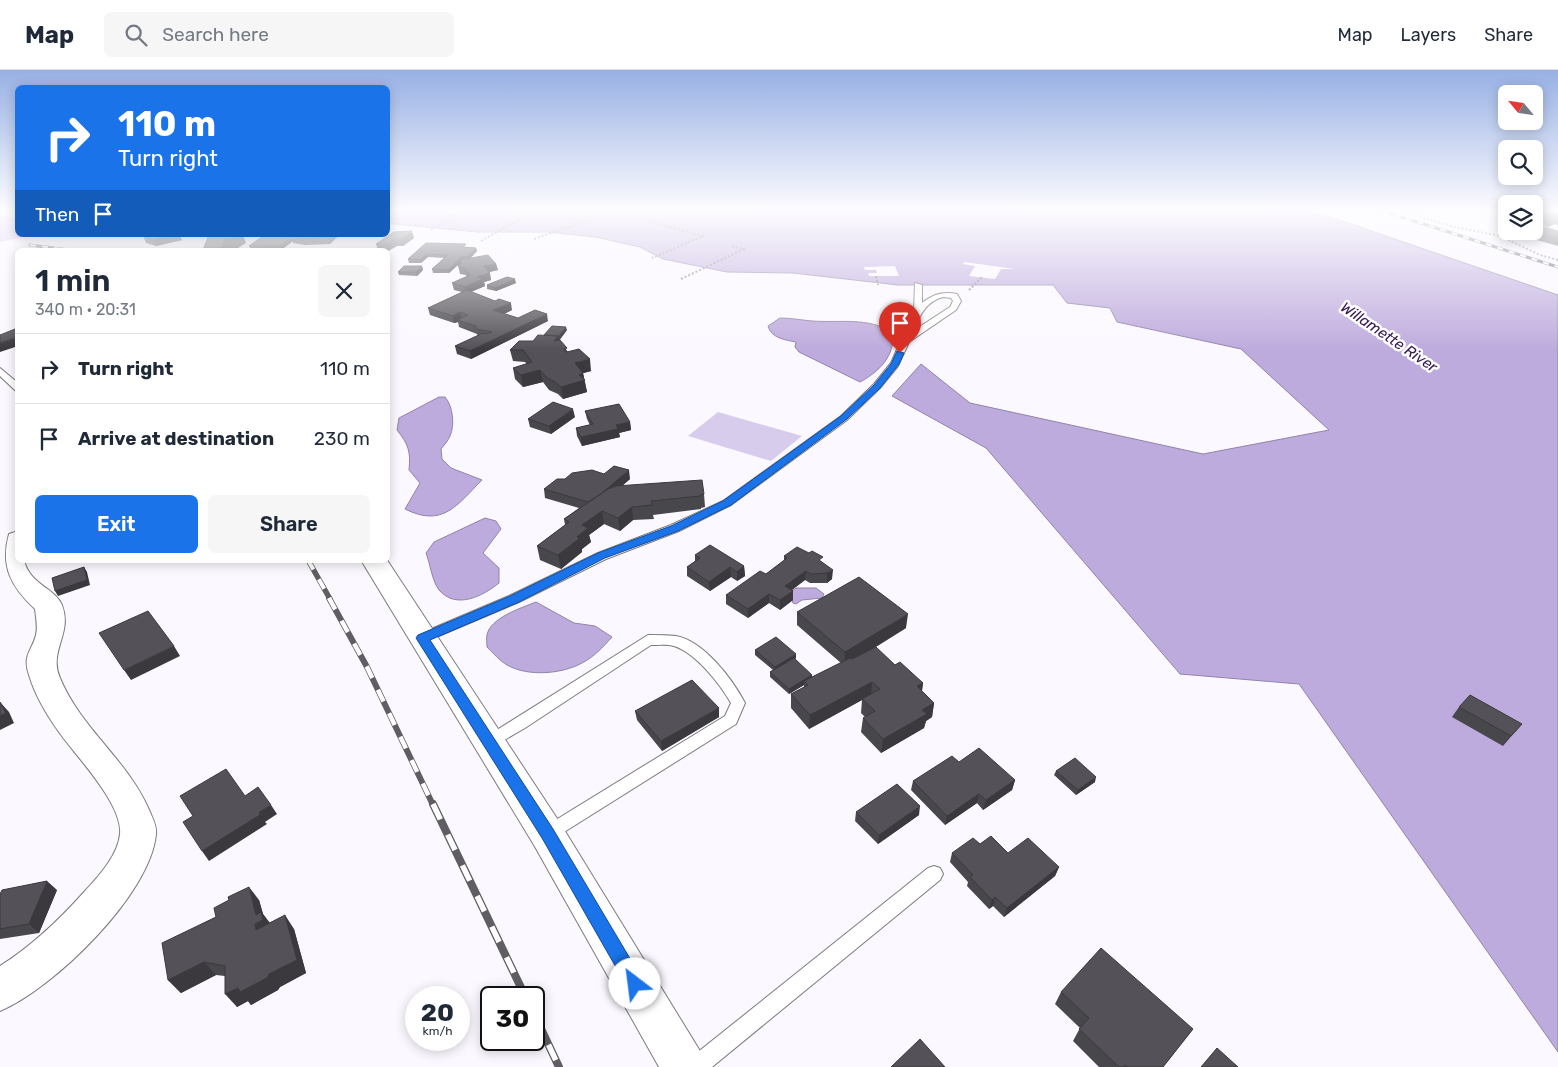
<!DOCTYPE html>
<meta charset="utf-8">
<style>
:root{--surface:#fff;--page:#f6f6f7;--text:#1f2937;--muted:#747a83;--line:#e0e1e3;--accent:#1a73e8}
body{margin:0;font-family:Rubik,sans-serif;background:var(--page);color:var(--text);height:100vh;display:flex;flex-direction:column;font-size:19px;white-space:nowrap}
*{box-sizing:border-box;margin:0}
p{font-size:16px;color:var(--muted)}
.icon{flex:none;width:28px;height:28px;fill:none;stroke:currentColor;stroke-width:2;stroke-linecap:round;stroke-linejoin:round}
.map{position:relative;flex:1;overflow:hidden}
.drawer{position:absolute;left:15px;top:178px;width:375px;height:315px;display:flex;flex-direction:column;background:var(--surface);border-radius:8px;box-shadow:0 2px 12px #0003}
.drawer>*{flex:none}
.banner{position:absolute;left:15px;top:15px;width:375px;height:152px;border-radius:8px;box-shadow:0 2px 12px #0003;background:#1a73e8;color:#fff;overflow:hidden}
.needle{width:32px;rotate:299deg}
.controls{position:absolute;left:1498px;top:15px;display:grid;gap:10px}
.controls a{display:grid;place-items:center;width:45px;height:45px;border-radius:8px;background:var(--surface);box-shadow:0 2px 12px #0003;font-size:25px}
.speed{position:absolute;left:405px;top:916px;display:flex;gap:10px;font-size:25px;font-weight:700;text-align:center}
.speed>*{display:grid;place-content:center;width:65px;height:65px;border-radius:50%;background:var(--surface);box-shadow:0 2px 12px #0003;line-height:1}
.speed small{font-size:12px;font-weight:400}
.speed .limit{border:2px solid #111;border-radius:8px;background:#fff;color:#111}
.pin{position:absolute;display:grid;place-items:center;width:42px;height:42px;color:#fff;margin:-51px -21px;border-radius:50% 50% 50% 0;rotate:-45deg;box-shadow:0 0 5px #0007}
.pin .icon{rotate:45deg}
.me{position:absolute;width:55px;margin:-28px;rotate:330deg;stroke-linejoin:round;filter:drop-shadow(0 0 4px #0008)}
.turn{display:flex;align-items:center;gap:18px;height:105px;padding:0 20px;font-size:22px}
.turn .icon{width:65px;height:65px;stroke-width:2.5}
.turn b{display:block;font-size:35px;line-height:42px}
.then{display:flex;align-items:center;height:48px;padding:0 20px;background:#0003;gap:10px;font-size:19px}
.round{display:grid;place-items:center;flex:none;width:52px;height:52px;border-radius:8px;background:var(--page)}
.overview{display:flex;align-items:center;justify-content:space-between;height:85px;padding:0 20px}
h1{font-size:30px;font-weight:600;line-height:38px}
.button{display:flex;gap:10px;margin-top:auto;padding:10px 20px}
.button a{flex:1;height:58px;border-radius:8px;background:var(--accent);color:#fff;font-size:20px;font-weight:600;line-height:58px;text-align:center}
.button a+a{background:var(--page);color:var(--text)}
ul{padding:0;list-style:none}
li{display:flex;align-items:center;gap:15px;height:70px;padding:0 20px;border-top:1px solid var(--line)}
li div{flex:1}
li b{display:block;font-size:19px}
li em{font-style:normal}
header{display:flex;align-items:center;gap:30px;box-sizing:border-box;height:70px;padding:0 25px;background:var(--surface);border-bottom:1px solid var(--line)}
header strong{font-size:24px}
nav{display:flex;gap:28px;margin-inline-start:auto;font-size:18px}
.search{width:350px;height:45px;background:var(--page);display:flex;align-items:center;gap:12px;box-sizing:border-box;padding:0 18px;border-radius:8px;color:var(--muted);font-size:19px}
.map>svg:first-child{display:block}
.green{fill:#d8cced}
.forest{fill:#d2bff2}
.water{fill:#beabdd;stroke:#9184a8}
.pier{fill:#fbf8ff}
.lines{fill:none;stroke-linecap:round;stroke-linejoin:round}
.lane-casing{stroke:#7c7a81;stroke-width:2}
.street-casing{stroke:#7c7a81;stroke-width:2}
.path{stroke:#89878c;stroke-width:2;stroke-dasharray:2 2;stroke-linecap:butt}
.lane{fill:#fff;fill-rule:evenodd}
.street{fill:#fff;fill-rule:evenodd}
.rail-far3-casing{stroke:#5f5e62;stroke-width:3}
.rail-far2-casing{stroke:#5f5e62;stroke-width:5.5}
.rail-far1-casing{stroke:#5f5e62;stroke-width:6}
.rail-casing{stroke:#5f5e62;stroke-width:8}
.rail-far3{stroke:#fff;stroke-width:2;stroke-dasharray:6;stroke-linecap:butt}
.rail-far2{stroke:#fff;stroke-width:4;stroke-dasharray:11;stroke-linecap:butt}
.rail-far1{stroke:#fff;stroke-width:4.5;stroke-dasharray:13;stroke-linecap:butt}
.rail{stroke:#fff;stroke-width:5.5;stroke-dasharray:17;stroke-linecap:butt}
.wall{fill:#48474c}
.shaded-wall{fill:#3b393e}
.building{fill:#545258;stroke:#3b393e}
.route{fill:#1a73e8;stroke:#114b97}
.labels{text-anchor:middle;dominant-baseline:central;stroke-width:5;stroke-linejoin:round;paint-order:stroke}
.far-water-label{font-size:15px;font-style:italic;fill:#361a55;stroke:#fff}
</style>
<header>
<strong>Map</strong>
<div class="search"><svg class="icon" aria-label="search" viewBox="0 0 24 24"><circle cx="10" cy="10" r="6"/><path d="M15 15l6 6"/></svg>Search here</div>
<nav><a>Map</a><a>Layers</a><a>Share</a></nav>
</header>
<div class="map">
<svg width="1558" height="997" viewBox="0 0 1558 997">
<rect width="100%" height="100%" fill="#fbf8ff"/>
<path class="green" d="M718 342 802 366 771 391 688 366Z"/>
<path class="forest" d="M0 146 17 148 18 165H35L0 172Z"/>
<path class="water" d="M388 141H1313L1558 225V982L1299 614 1180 604 986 378 892 326 921 294 970 333 1203 384 1329 360 1241 279 1117 252 1110 238 1067 233 1053 215H898L793 203 727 202 663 189 640 177 595 167 548 162H478L395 154 388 152Z
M780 248C791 248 801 250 812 251 842 253 866 247 893 262 895 286 880 301 860 312L799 282 795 277 796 272C785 270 771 268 768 256Z
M439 327H445C453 336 455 355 450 366 448 371 444 375 441 379L442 389 451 398 482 410C457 435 443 458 405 439L420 413 409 400C411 381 408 374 397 360L399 348Z
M485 448 496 451 501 459 483 483 499 498V513C483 526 456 540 439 520 432 511 430 493 426 483L434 472Z
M796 518H816L824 524 822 528 802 530 796 534 793 533 789 523Z
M536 532 574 553 595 556 612 567C603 577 594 587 582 593 562 604 528 607 507 595 500 591 493 583 487 577 487 573 486 568 487 565 490 548 521 538 536 532Z"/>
<path class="pier" d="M964 192 1015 199H1001L995 209 969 206 975 196 963 194Z
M895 196 899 206H869L868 203H877L876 200H865L864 197Z"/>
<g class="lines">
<defs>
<path id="lane" d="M915 213 922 215V233C933 224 943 221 957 224L961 231 956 240 909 272 898 296 880 318 847 350 731 435 679 461 606 489 519 532 427 571H417L415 568 417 565 509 526 598 483 671 455 723 431 841 346 874 314 891 293 914 241ZM943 227 951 228 953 231 950 237 913 261C920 246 925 232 943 227Z
M0 298 18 313V323L0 306Z
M648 565C657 565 667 565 676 566 704 571 733 610 745 633L736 654 553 769 547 772 541 769 538 764 541 759 725 646 731 633C720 614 696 583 674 576 667 574 658 575 651 575L525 658 494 676 489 678 484 676 481 672 484 668Z
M934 796 940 798 943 804 940 810 712 997H684L688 990 928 798Z"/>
<path id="street" d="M18 461V490H24C29 514 55 518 62 535 73 564 48 581 60 608 81 659 129 691 150 742 153 749 157 757 156 764 151 824 53 919 0 941V896C32 876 60 849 85 821 99 806 118 785 120 764 123 734 75 685 59 662 46 644 35 625 29 605 22 585 32 581 36 565 38 557 36 548 35 539 11 517 0 496 9 464Z
M361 490H387L560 753 700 981 706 997H659L534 775Z"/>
</defs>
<use href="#lane" class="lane-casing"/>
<use href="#street" class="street-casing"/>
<path class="path" d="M1400 141 1455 157 1500 166 1540 185 1558 190
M456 145 461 143
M565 146 582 152
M651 152 703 166 652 188
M431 160 456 145 435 143
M534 169 592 149 577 143
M481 171 528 144 511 142
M876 206 878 215
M681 209 744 179 730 176
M969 220 982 207"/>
<use href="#lane" class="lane"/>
<use href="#street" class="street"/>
<defs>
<path id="rail-far3" d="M1383 141 1558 197
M30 175 69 180"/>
<path id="rail-far2" d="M308 490 330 529"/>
<path id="rail-far1" d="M329 528 367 597 433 735"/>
<path id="rail" d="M433 734 526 928
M534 944 559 997"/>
</defs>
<use href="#rail-far3" class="rail-far3-casing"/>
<use href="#rail-far2" class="rail-far2-casing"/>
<use href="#rail-far1" class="rail-far1-casing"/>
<use href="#rail" class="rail-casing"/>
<use href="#rail-far3" class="rail-far3"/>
<use href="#rail-far2" class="rail-far2"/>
<use href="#rail-far1" class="rail-far1"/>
<use href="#rail" class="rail"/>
</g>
<path class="wall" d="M1534 141H1558V155L1554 154 1548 157 1541 155 1543 152 1536 150 1537 148 1534 147Z
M1529 161H1558V176L1526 167Z
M394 162 414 168 403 176H397L388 181V180H378L376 174Z
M143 165H179L182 170 156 176 146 173 143 166H144Z
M292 165H337L338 166 330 174 305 175 293 173V171L281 180 251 179 249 176 291 167Z
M426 173 476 178 477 181 470 189 496 194 498 200 489 202 491 210 484 212 485 216 471 222 512 240 504 244 518 248 548 251 471 289 457 284 455 276 478 266 477 264 459 257 458 252 454 253 430 245 428 238 462 222 454 220 452 213 467 207 466 205 460 204 458 195 449 203H433L432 199 444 188 428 187 421 193H409L408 189Z
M422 196 423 200 417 206 399 205 398 202Z
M516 213 496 221 487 219V215Z
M567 260 559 270 568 282 591 301 583 303 587 322 563 329 558 324 549 320 543 312 523 317 515 309 513 298 527 294 525 292 513 291 510 280 533 271Z
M585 341 630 352 631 360 619 363 620 367 582 376 577 366 576 358 590 355 587 349Z
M575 347 551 364 530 357 528 349Z
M604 404 630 409 622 416 704 424 705 437 701 438V439L653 445 654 449 633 450 620 461 604 454 589 465 591 472 582 479V482L561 499 540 490 537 476 565 455 564 449 579 438 545 428 544 419 565 409Z
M695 485 744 496 745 506 737 511 731 507 710 521 687 506V497L695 491Z
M784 486 822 492 832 509 827 513H810L805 510 792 520 793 521V530L780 540 769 533 748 548 726 534V525L766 504 784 491Z
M797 542 906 558 868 582 895 595 923 613 922 621 934 633 932 647 926 651 924 658 881 683 861 662 863 648 865 647 861 643 862 630 809 659 791 638V624L804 617V615L789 624 770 607V602L773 600 755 585V580L796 588 795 589 812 607 841 593 797 555Z
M1459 637 1522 654 1503 676 1452 647Z
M719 638V647L662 681 637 650 635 641Z
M959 692 1015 710 1012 720 983 740 977 733 945 755 911 720 913 711Z
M1056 701 1095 712 1076 725 1054 705Z
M856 742 919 745 878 774 855 751Z
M980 774 1008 783 1059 797 1055 806 1004 847 993 836 989 839 967 816 968 812 950 792 952 783Z
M57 820 39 863 0 869V824Z
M259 830 263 844 270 853 294 859 306 903 280 917 278 920 251 935 248 931 237 937 225 906 216 905 181 923 168 910 216 847Z
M1061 922 1193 959 1163 997H1099L1073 971 1080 958 1055 934Z"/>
<path class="shaded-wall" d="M1558 146 1554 154 1548 157 1554 148Z
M412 161 414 168 403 176 402 170Z
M172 165H179L182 170 156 176 153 170Z
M239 165H243L246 173 238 178 228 180H205L224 170Z
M330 165H337L338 166 330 174 328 167Z
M291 168 293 171 281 180 280 176Z
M395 169 397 176 388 181 386 174Z
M476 178 477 181 468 190 467 187Z
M427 184 428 187 421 193 420 190Z
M462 186 463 190H460L461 192 449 203V200Z
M496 194 498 200 485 203 483 196Z
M422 196 423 200 417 206 416 202Z
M490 203 491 210 484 212 485 216 466 224 465 217 477 207Z
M515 209 516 213 496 221 495 218Z
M511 233 512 240 495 248 493 240Z
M460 242 462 250H457L458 252 454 253 453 246Z
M547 244 548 251 471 289 470 281Z
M566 257 567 260 559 271H554Z
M18 267V276L0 282V273Z
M590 289 591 301 577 305 575 293Z
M540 300 543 312 523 317 521 305Z
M583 303 587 322 563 329 561 317 579 305Z
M573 339 575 347 551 364 549 356Z
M630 352 631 360 619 363 620 367 582 376 581 367 616 355Z
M629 400 630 409 591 442 590 433Z
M632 437 633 450 620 461 618 448Z
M602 441 604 454 589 465 591 472 582 479V482L561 499 558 485 577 467 582 455Z
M744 496 745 506 737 511V502Z
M84 497 87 502 90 515 58 526 55 521Z
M730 497 731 507 710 521 709 512Z
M833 500 832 509 827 513V503Z
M806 501 805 510 785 525V516Z
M793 521V530L780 540V530Z
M769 524V533L748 548V539Z
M908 544 906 558 844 596 845 582Z
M174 576 180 586 131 610 124 600Z
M796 584V588L775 602V597Z
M812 605V610L804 611V615L789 624V619Z
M872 612 871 626 862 629V630L809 659 810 645Z
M923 613 921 627 917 616Z
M0 632 9 642 14 653 0 660Z
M934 633 932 647 926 651 924 658 881 683 883 669 922 640Z
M719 638V647L662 681 661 671Z
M1096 707 1095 712 1076 725 1078 720Z
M1015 710 1012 720 983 740 986 730Z
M979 724 977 733 945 755 947 746Z
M271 735 277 744 265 752 267 754 209 791 202 781 259 742Z
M920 736 919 745 878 774 879 765Z
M1059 797 1055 806 1004 847 1007 838Z
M47 811 57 820 39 863 29 854Z
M249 817 259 830 263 844 271 855 256 860 255 854 256 845Z
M995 827 993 836 989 839 992 830Z
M285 845 294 859 306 903 280 917 278 920 251 935 248 931 237 937 225 924Z
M204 892 216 905 181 923 168 910Z"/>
<path class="building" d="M1541 141H1558V146L1554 148 1546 146 1552 143Z
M1540 156 1558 161V168L1532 161H1534V159Z
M412 161 402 170 395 169 386 174H376L394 162Z
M146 165H172L153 170 143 166Z
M209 165H239L234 168 224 170 222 178 203 180Z
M292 165H330L328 167 303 169 291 166Z
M263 166 291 167V168L280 176H249Z
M426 173 466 174 463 177 476 178 467 187 462 186 449 200 432 199 448 185 427 184 420 190 408 189Z
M488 185 496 194 483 196 490 203 477 207 483 209 465 217 452 213 470 205 464 198 459 197 458 195 462 193 460 190Z
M404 196H422L416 202H398Z
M507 207 515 209 495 218 487 215Z
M467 220 495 231 499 229 511 233 493 240 518 248 535 240 547 244 470 281 455 276 483 263 486 264 492 262 476 259V256L457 250 468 245 460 242 453 246 428 238Z
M552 256 566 257 558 267V266L544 265Z
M15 259 18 260V267L0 273V265Z
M538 265 558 266 554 271 560 270 567 278 564 280 567 282 579 279 590 289 575 293 583 303 579 305 585 310 561 317 555 312 547 308 540 300 521 305 513 298 532 292 523 280H510L519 271H533Z
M553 332 573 339 549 356 528 349Z
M619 334 630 352 616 355 618 359 581 367 576 358 593 354 585 341Z
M614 396 629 400 601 424 588 432 544 419 557 409H565L572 403 592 400 604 404Z
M702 410 704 424 700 425V426L651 431 652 435 632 437 618 448 602 441 582 455 588 458 577 467 580 468 558 485 537 476 569 452 564 449 608 419 616 416Z
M710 475 744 496 737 502 730 497 709 512 687 497 700 488 695 485Z
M797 477 809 483 812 481 823 487 819 490 833 500 827 503 811 504 806 501 785 516 793 521 780 530 769 524 748 539 726 525 760 501 766 504 787 488 784 486Z
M84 497 87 510 55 521 52 508Z
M859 507 908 544 845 582 797 542Z
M148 541 174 576 124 600 99 563Z
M776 567 796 584 775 597 755 580Z
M876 577 895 595 900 592 923 613 917 616 934 633 922 640 927 644 883 669 863 648 875 641 862 629 880 619 872 612 810 645 791 624 808 615 804 611 850 588 852 589Z
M794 588 812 605 789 619 770 602Z
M692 610 719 638 661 671 635 641Z
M1470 625 1522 654 1511 666 1459 637Z
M0 632 6 643 0 646Z
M979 678 1015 710 986 730 979 724 947 746 913 711 952 686 959 692Z
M1075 688 1096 707 1078 720 1056 701Z
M226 699 245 726 258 717 271 735 259 742 260 745 202 781 183 752 193 746 180 726Z
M897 714 920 736 879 765 856 742Z
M991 766 1008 783 1028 768 1059 797 1007 838 995 827 992 830 970 807 973 805 952 783 973 768 980 774Z
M47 811 29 854 0 859V824L2 820Z
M249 817 256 845 261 842 263 850 255 854 256 860 285 845 297 890 269 904 267 908 240 922 238 918 225 924V896L204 892 168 910 162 873 216 847 214 838 229 830 228 827Z
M1101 878 1193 959 1163 997H1128L1125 995 1124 997H1119L1079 959 1089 948 1061 922Z
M920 969 945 997H891Z
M1217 978 1238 997H1201Z"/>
<linearGradient id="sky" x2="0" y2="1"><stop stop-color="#97b0e4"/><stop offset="0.5" stop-color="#fdfcff"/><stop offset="1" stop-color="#fdfcff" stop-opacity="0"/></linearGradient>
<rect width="1558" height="280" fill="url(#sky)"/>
<path class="route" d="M897 281 904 283 899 294 880 318 847 349 731 435 678 461 605 488 519 532 430 570 553 759 641 907 644 914 641 920 635 923 629 920 542 768 416 568 418 565 510 526 598 483 671 456 723 431 841 346 874 315 891 294Z"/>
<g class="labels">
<g class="far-water-label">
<text transform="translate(1389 267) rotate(34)">Willamette River</text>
</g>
</g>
</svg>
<div class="controls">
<a><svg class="needle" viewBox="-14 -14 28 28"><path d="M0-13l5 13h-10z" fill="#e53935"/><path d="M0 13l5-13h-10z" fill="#747a83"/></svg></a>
<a><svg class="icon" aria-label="search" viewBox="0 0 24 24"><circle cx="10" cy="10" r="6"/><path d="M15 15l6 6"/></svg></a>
<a><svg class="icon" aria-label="layers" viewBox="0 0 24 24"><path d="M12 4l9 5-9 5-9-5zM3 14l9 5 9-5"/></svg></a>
</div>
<div class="speed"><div>20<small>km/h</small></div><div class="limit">30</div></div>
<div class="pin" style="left:900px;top:283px;background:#d93025"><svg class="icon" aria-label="arrive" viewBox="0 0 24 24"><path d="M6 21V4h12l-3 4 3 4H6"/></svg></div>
<svg class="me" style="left:635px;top:914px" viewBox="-20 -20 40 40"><circle r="19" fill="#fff"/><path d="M0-13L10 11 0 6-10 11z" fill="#1a73e8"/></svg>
<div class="banner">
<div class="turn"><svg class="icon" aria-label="right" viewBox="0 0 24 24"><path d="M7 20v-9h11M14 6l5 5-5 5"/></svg><div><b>110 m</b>Turn right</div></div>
<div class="then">Then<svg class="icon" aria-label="arrive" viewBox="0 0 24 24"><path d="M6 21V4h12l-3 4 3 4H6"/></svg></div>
</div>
<section class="drawer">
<div class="overview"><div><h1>1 min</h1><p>340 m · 20:31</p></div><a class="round"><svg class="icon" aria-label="close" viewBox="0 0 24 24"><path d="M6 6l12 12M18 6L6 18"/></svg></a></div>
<ul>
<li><svg class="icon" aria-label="right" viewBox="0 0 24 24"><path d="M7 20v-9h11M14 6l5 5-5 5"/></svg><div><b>Turn right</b></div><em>110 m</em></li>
<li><svg class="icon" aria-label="arrive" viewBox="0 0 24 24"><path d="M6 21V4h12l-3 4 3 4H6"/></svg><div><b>Arrive at destination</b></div><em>230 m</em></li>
</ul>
<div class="button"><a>Exit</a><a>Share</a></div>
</section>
</div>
